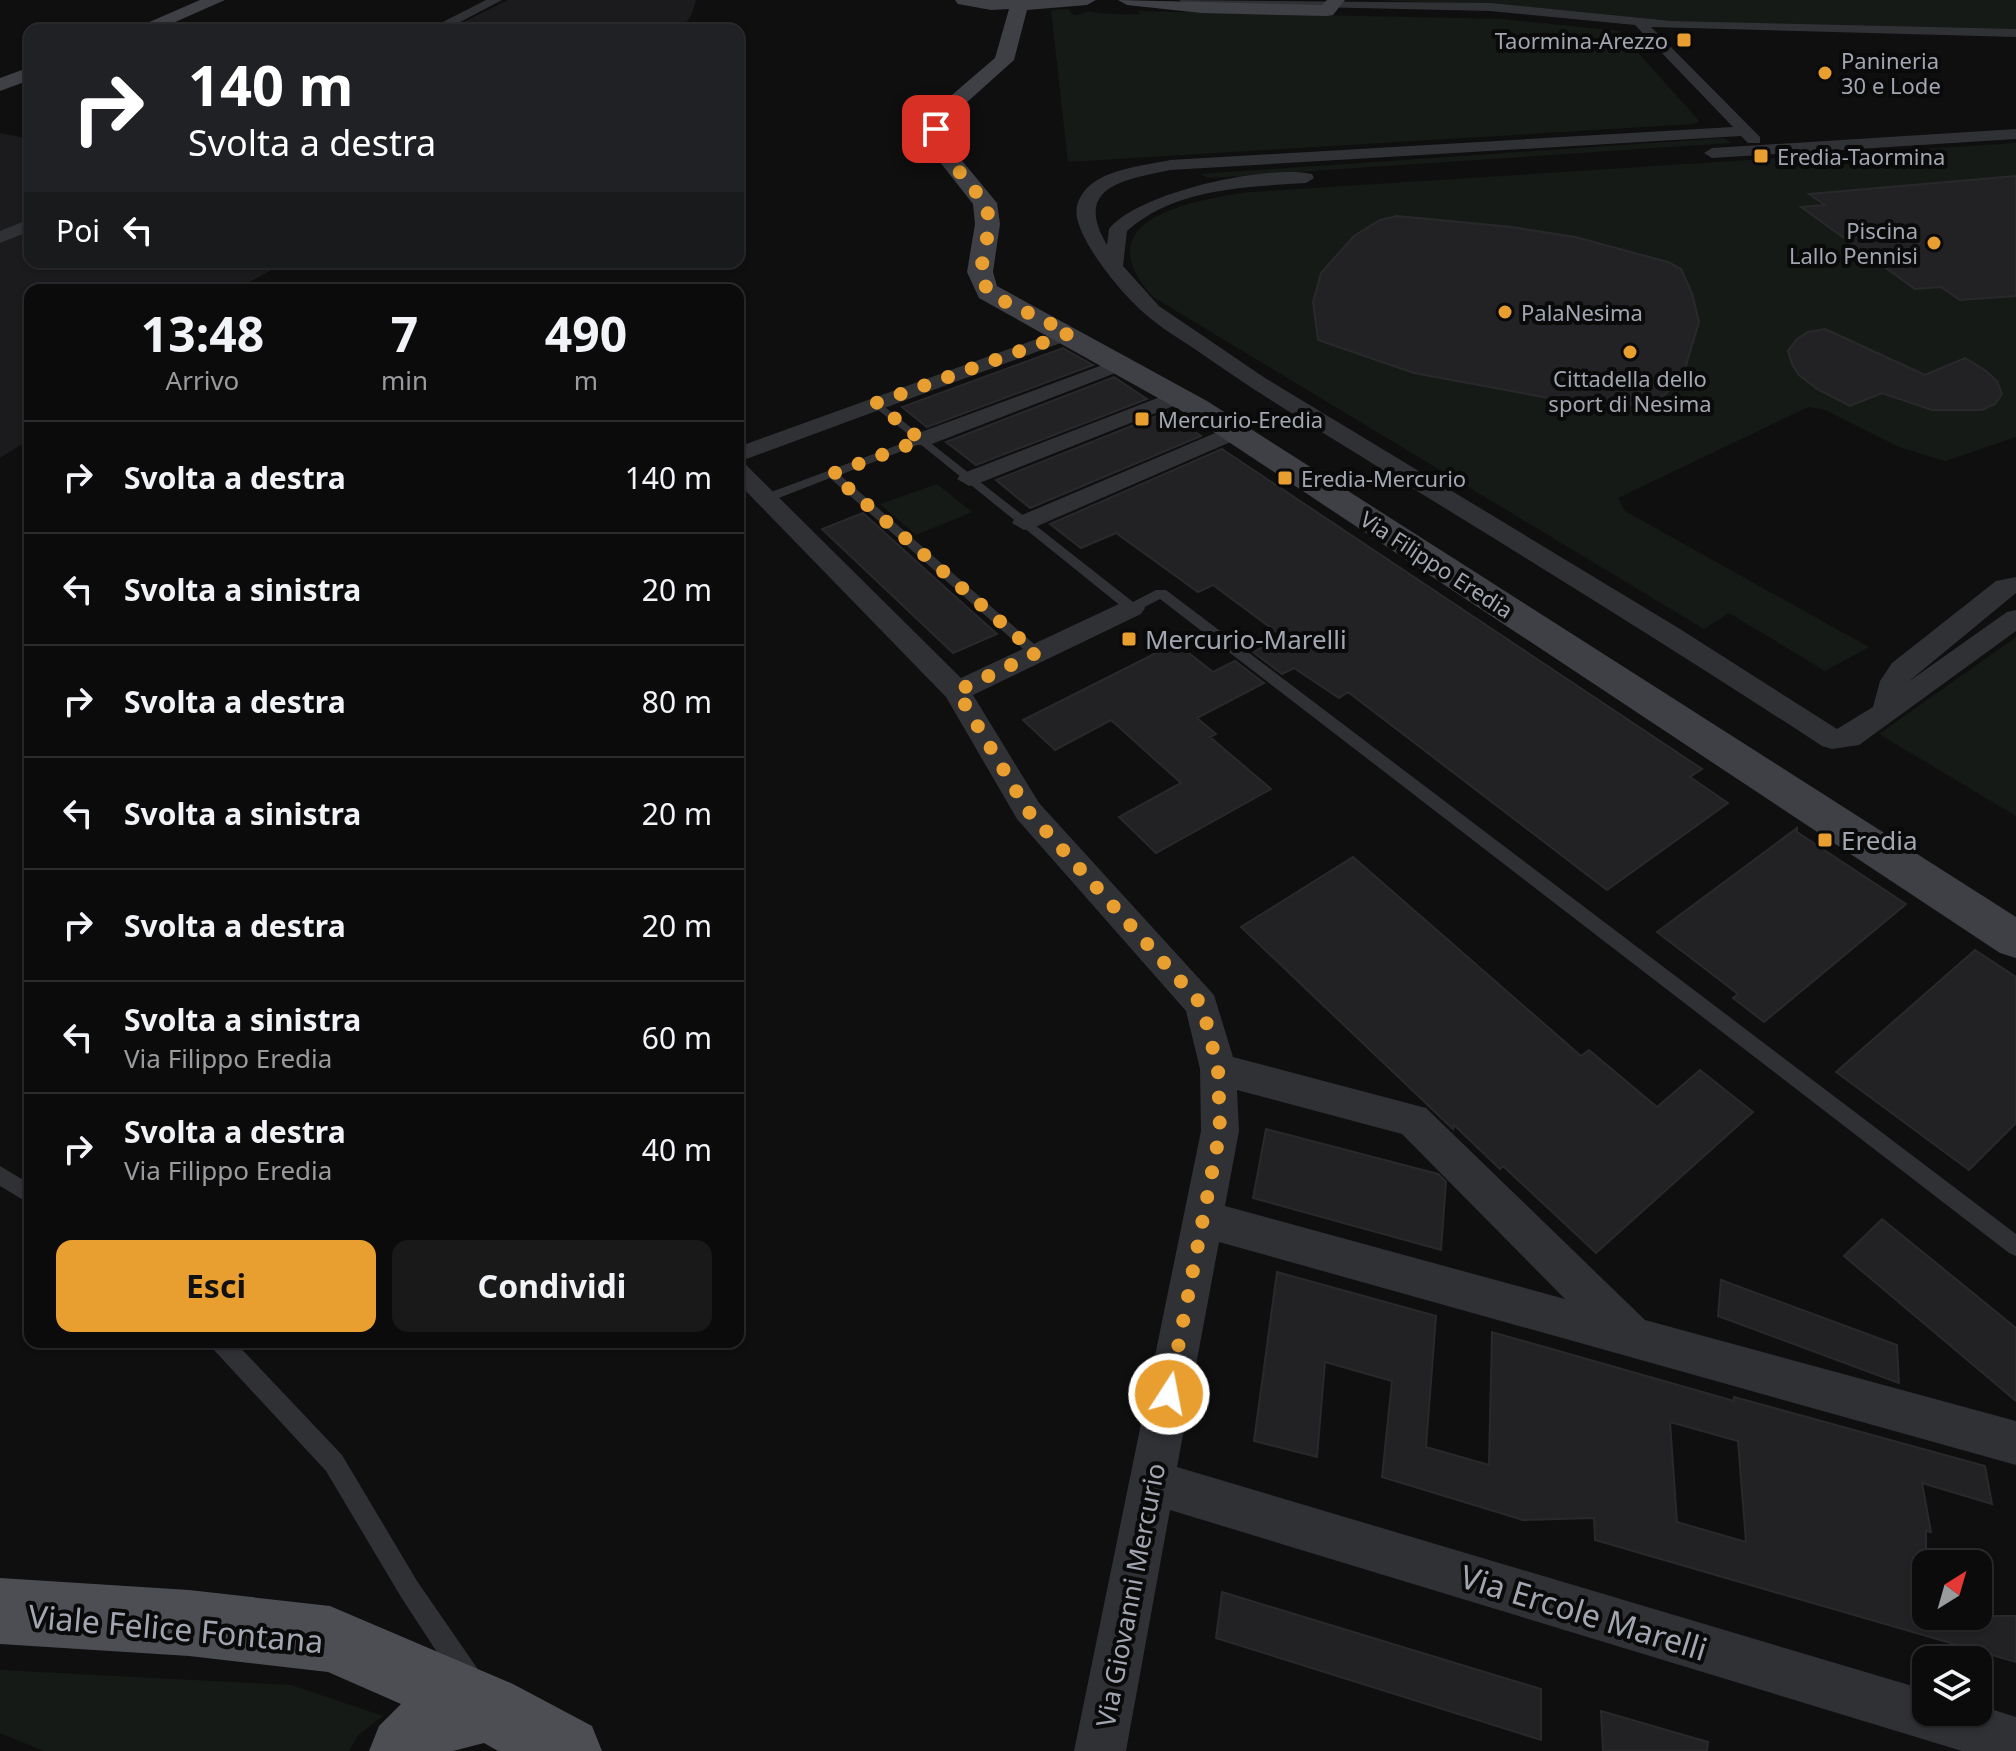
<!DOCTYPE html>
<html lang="it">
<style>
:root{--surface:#0b0b0c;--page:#19191a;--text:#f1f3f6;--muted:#9a9b9d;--line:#2b2b2d;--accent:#e89f2f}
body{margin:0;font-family:"Noto Sans",sans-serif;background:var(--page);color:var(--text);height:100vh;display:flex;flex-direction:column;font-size:30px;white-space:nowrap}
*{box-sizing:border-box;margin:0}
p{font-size:26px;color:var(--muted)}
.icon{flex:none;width:44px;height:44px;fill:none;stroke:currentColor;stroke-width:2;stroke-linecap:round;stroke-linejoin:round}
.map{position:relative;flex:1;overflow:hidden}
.details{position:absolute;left:24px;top:284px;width:720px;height:1064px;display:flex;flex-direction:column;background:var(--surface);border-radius:16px;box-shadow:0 2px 6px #0004,0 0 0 2px var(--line)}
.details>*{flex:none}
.banner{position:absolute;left:24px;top:24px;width:720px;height:244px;border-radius:16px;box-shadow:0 2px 6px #0004,0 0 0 2px var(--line);background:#202124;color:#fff;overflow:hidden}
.needle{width:52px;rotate:37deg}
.buttons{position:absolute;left:1912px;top:1550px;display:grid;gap:16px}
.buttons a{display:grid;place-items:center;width:80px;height:80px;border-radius:16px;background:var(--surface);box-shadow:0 2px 6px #0004,0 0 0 2px var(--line);font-size:40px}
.pin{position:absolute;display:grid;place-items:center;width:68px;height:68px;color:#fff;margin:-34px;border-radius:16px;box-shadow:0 4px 12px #0006}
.me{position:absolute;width:88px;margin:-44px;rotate:11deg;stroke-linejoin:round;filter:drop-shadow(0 0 6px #0008)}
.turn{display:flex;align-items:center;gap:28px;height:168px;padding:0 32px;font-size:36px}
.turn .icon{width:104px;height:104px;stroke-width:2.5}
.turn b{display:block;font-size:56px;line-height:68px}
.then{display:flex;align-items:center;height:76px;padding:0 32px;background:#0003;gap:16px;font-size:30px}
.eta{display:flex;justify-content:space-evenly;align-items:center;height:136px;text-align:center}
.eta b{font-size:48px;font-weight:700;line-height:56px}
.button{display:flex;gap:16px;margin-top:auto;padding:16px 32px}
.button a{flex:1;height:92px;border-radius:16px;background:var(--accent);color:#111;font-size:32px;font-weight:700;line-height:92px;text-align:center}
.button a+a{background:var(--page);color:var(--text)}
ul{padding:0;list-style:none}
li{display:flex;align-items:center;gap:24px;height:112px;padding:0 32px;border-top:2px solid var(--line)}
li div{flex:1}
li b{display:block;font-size:30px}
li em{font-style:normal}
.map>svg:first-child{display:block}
.built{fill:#1b1b1d}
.green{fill:#161a16}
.building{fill:#222224;stroke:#29292c;stroke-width:2;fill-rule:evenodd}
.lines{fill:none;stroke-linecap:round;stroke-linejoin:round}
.lane{fill:#303135;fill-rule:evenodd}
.street{fill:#303135;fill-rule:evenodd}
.secondary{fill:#3e4045;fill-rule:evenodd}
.primary{fill:#4c4e54;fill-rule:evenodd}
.route{stroke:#e89f2f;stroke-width:14;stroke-dasharray:0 25.2}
.poi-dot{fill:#e89f2f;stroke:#0a0a0b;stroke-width:3}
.labels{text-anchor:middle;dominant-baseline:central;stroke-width:8;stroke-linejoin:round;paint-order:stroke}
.far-poi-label{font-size:22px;fill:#a1a6b1;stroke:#0a0a0b;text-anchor:start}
.far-street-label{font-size:22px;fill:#a1a6b1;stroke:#0a0a0b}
.poi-label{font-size:26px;fill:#a1a6b1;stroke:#0a0a0b;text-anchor:start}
.street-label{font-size:26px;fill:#a1a6b1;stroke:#0a0a0b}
.near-street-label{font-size:32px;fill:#a1a6b1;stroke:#0a0a0b}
</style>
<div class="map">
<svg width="2016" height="1751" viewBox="0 0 2016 1751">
<rect width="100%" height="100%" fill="#0f0f10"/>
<path class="built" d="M508 0H696L691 16 680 30H447Z
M0 133 30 139V262H287L234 290H30V439L0 458Z"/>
<path class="green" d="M1373 0H2016V31L1673 21 1519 6Z
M1068 9 1073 15C1081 16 1083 11 1091 12 1105 14 1124 15 1141 14L1137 11 1502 19 1619 31 1699 121 1693 124 1068 162 1051 10Z
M1724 138 1731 143 1208 178 1200 174Z
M2016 143V437L1945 461 1899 447 1825 410 1808 407 1618 498 1625 511 1869 647 1825 671 1729 613 1704 629 1153 297C1082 219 1193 200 1251 192Z
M937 484 972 512 916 535 880 504Z
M2016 637V816L1879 734Z
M0 1670 291 1685 383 1716 359 1734 349 1751H44L0 1733Z"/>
<path class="building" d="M2016 176V296L1960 300 1941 287 1915 289 1801 207 1825 205 1809 194Z
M1397 216 1512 227 1575 237 1668 262 1681 269 1692 293 1699 322 1684 372 1665 395 1639 405 1554 399 1414 373 1318 340 1313 302 1321 273 1354 236 1380 220Z
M1825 329 1925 375 1965 358 1985 370 1997 381 2002 394 1995 404 1982 410H1932L1882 393 1850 406 1817 389 1799 375 1792 364 1788 351 1797 339 1808 332Z
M1063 348 1093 365 927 427 902 407Z
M1114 377 1147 399 976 465 946 442Z
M1167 412 1201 436 1030 508 996 480Z
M1222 449 1702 769 1690 777 1728 803 1607 890 1348 692 1339 698 1294 668 1282 674 1253 652 1283 637 1213 585 1198 592 1116 533 1081 548 1050 524Z
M863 513 949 591 997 634 953 653 822 529Z
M1176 643 1213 672 1235 661 1264 683 1197 718 1216 734 1210 737 1271 789 1156 853 1119 817 1181 783 1111 720 1055 750 1023 720Z
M1797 828V832L1906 904 1764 1022 1733 998 1738 994 1657 932Z
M1353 857 1581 1056 1589 1050 1657 1107 1700 1070 1753 1112 1596 1253 1503 1166 1500 1169 1454 1125 1453 1129 1241 927Z
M1975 950 2016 977V1123L1969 1170 1836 1072Z
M1266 1129 1438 1174 1446 1182 1441 1250 1253 1198Z
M1882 1219 2016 1328V1401L1844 1256Z
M1277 1272 1436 1316 1426 1447 1489 1465 1492 1332 1734 1401V1397L1985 1466 1992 1504 1922 1483 1931 1532 1926 1531V1616H2016V1662L1595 1540 1594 1518 1523 1520 1382 1477 1392 1381 1325 1362 1317 1457 1254 1441ZM1670 1422 1738 1441 1746 1542 1677 1522Z
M1721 1280 1897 1345 1899 1383 1718 1316Z
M1222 1592 1541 1689V1740L1216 1638Z
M1601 1711 1708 1742 1707 1751H1603Z"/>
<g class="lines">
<path class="lane" d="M876 400 1133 602 1156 590H1166L2016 1234V1256L2009 1253 1160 599 1137 611H1127L920 444 840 475 1041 650V656H1031L830 478 771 501H763V495L914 439 872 405V401Z
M0 1166 30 1184V1204L0 1186Z
M209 1342H235L342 1455 417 1581 477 1668 480 1677 477 1686 468 1689 459 1686 401 1597 326 1471 213 1349Z"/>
<path class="street" d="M486 0H502L445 30H427Z
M1179 0 1490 3 1672 21 2016 29V37L1651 27 1760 137V143H1748L1741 136 1170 170C1125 180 1072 186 1107 245L1109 229C1138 192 1268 164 1312 174L1314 178 1306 183C1245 187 1175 188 1127 231L1123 266 1159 306 1265 378 1680 629 1837 729 1873 707 1880 681 1892 663 1996 581 2016 577V593L1908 682 2007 612 2016 610V631L1859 745 1832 749 1822 746C1680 653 1536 564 1391 475 1327 435 1263 397 1202 354 1182 340 1160 328 1143 312 1123 295 1070 233 1077 206 1087 169 1140 167 1170 160L1733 127 1635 25 1490 11 1185 4Z
M2016 129V139L1712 158 1704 153 1712 148Z
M30 219V231L0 243V231Z
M1070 327 1080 333 1077 337 738 462V447Z
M1124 357 1134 363 1131 367 929 445H913L910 440 913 435Z
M1178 390 1189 396 1186 401 977 484 969 486 957 479 961 474Z
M1234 425 1245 432 1242 437 1033 528 1024 530 1012 523 1015 518Z
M738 463 746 465 961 678 1123 602H1141L1145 608 1141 614 973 695 1039 803 1214 995 1233 1057 1426 1108 1645 1320 2016 1421V1465L1219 1242 1177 1467 1926 1690V1712H1978V1705L2016 1717V1751H1962L1170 1510 1126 1751H1074L1201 1131 1200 1069 1186 1011 1017 819 946 697 738 483ZM1237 1090 1402 1134 1565 1299 1225 1206 1239 1131Z"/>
<path class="secondary" d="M200 0H225L157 30H131Z
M955 0H1096L1087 5 1027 10 1014 60 955 113 947 129 954 151 997 203 1000 224 993 272 997 286 1207 401 2016 917V958L2000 953 1185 413 979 298 967 272 975 224 973 204 932 152 925 129 939 106 995 58 1009 9 991 10 958 4Z
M1118 0 1322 5 1327 0H1345L1333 15 1327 16 1201 13 1127 5Z
M30 67V80L0 91V78Z"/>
<path class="primary" d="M0 1578 189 1590 330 1606 513 1684 592 1726 602 1751H498L484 1743 453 1751H369L379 1726 401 1704 328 1672 189 1656 0 1644Z"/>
</g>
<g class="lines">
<path class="route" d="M936 129 943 152 985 203C995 229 980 254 981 281L995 297 1070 333 876 403 921 440 832 474 1036 653 957 691 1028 811 1202 1005 1218 1069 1220 1131 1169 1394"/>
</g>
<g class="poi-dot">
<rect x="1676" y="32" width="16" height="16" rx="4"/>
<circle cx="1825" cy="73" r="8"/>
<rect x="1753" y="148" width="16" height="16" rx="4"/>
<circle cx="1934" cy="243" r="8"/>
<circle cx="1505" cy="312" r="8"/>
<circle cx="1630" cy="352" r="8"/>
<rect x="1134" y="411" width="16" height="16" rx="4"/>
<rect x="1277" y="470" width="16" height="16" rx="4"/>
<rect x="1121" y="631" width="16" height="16" rx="4"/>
<rect x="1817" y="832" width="16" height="16" rx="4"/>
</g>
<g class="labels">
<g class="far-poi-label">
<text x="1668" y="40" text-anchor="end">Taormina-Arezzo</text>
<text x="1841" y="60">Panineria<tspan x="1841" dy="25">30 e Lode</tspan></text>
<text x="1777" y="156">Eredia-Taormina</text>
<text x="1918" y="230" text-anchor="end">Piscina<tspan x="1918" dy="25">Lallo Pennisi</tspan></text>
<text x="1521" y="312">PalaNesima</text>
<text x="1630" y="378" text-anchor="middle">Cittadella dello<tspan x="1630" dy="25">sport di Nesima</tspan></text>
<text x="1158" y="419">Mercurio-Eredia</text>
<text x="1301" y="478">Eredia-Mercurio</text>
</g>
<g class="far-street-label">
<text transform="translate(1437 564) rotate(33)">Via Filippo Eredia</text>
</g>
<g class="poi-label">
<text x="1145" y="639">Mercurio-Marelli</text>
<text x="1841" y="840">Eredia</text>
</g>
<g class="street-label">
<text transform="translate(1130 1595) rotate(-79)">Via Giovanni Mercurio</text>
</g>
<g class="near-street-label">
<text transform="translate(1584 1612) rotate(17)">Via Ercole Marelli</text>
<text transform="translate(176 1628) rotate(5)">Viale Felice Fontana</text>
</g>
</g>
</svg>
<div class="buttons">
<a><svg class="needle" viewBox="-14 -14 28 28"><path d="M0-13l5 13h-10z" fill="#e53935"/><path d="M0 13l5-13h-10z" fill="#9a9b9d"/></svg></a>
<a><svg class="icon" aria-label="layers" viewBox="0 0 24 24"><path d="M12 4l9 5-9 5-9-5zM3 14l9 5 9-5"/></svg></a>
</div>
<div class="pin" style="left:936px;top:129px;background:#d93025"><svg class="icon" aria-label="arrive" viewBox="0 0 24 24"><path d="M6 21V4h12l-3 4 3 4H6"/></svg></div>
<svg class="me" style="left:1169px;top:1394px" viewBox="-20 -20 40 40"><circle r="17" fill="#e89f2f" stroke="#fff" stroke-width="3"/><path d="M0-11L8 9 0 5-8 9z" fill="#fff"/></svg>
<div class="banner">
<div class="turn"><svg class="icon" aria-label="right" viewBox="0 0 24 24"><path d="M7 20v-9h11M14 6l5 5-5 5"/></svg><div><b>140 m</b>Svolta a destra</div></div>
<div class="then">Poi<svg class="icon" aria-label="left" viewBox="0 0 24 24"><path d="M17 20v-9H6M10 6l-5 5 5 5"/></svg></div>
</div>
<section class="details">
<div class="eta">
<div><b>13:48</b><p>Arrivo</p></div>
<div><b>7</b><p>min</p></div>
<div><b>490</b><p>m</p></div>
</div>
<ul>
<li><svg class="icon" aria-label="right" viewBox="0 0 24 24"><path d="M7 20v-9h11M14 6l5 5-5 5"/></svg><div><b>Svolta a destra</b></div><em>140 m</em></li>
<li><svg class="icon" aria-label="left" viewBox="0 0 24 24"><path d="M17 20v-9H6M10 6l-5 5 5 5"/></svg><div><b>Svolta a sinistra</b></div><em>20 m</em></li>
<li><svg class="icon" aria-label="right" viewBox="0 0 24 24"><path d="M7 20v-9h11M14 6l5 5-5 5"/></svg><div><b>Svolta a destra</b></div><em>80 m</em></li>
<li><svg class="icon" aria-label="left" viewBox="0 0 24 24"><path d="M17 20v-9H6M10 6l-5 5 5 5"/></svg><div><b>Svolta a sinistra</b></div><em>20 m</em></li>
<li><svg class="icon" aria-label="right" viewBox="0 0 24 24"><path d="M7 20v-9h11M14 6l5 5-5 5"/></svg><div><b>Svolta a destra</b></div><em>20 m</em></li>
<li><svg class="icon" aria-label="left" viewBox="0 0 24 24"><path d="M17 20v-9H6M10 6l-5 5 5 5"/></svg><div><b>Svolta a sinistra</b><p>Via Filippo Eredia</p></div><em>60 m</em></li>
<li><svg class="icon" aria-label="right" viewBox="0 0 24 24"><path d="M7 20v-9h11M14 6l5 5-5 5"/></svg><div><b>Svolta a destra</b><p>Via Filippo Eredia</p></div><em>40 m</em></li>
</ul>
<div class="button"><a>Esci</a><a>Condividi</a></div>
</section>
</div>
